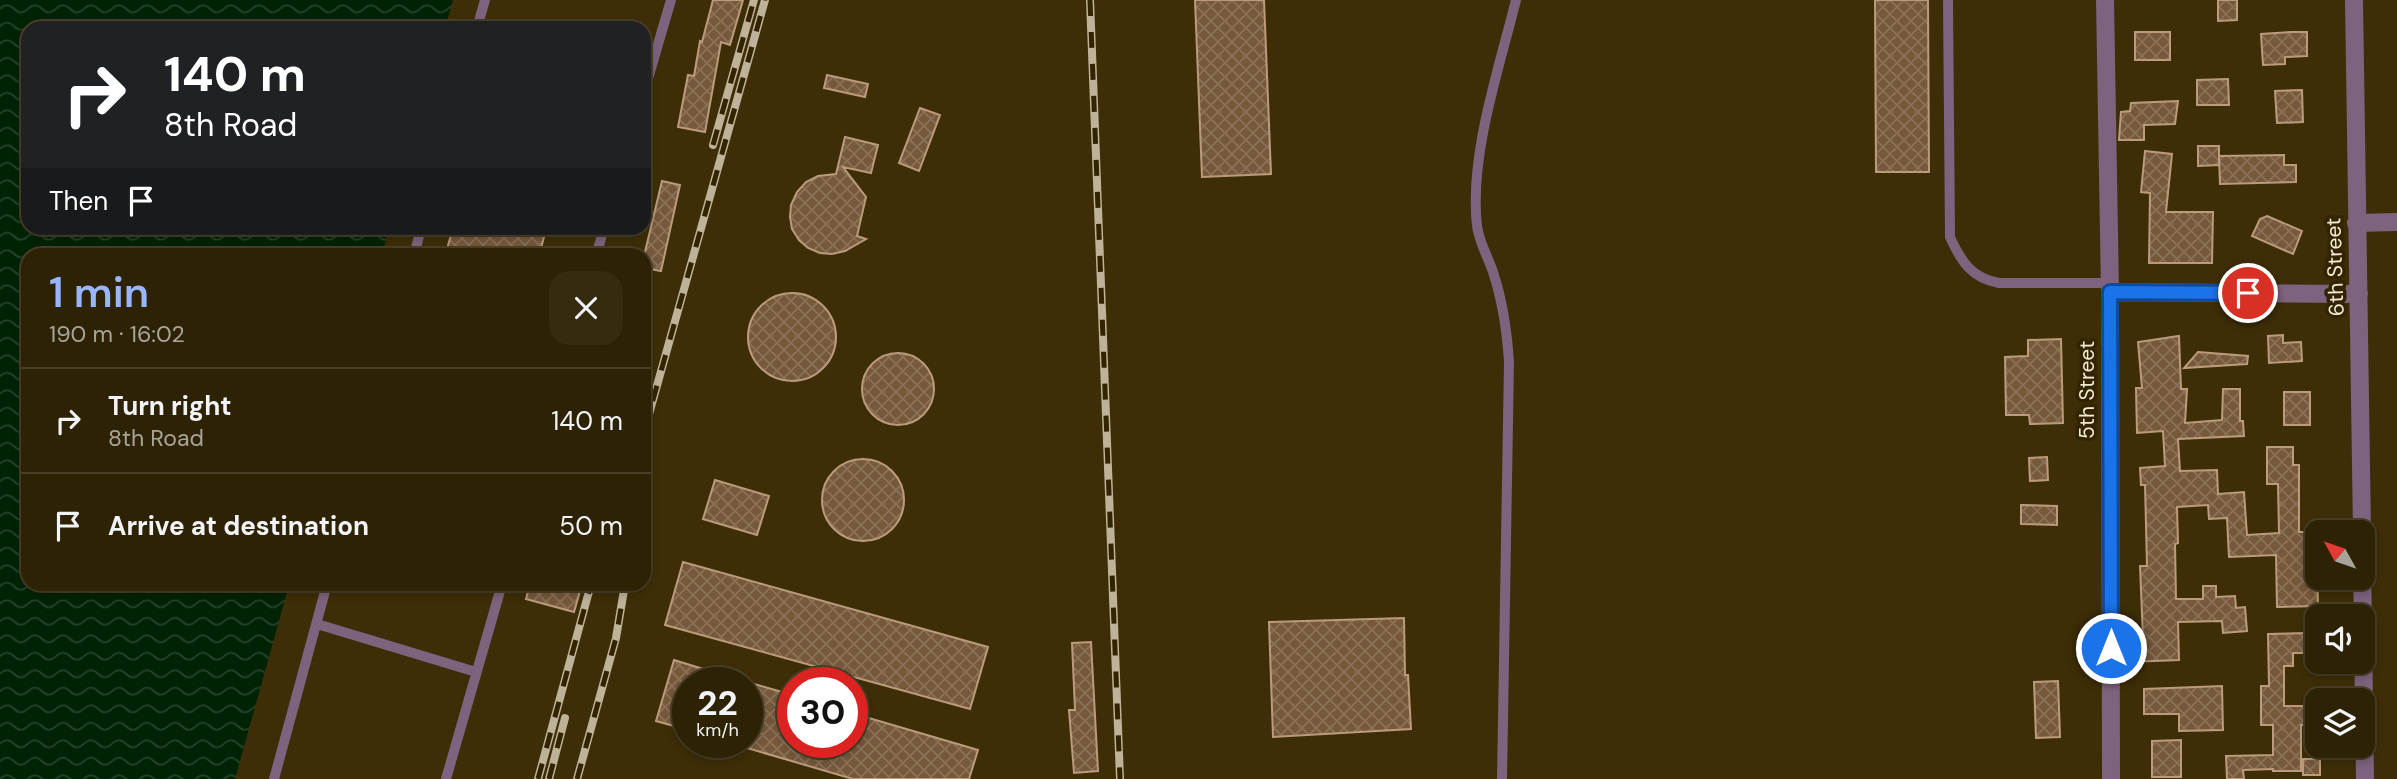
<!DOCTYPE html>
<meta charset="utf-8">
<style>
:root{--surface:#2e2205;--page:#362a0f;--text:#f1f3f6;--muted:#a7a49a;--line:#493f27;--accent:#98b5fd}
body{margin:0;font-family:"DM Sans",sans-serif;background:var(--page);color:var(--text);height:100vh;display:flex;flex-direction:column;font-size:26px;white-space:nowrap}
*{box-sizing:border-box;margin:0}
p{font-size:23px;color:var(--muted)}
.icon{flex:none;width:38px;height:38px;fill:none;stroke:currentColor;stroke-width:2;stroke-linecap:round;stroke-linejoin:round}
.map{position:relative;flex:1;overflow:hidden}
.panel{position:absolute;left:21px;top:248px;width:630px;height:343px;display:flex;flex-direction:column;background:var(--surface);border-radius:21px;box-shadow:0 4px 10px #0003,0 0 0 2px var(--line)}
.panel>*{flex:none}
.hud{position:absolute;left:21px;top:21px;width:630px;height:214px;border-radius:21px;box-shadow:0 4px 10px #0003,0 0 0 2px var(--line);background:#202124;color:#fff;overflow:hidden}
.needle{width:46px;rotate:310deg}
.fabs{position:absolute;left:2305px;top:520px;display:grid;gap:14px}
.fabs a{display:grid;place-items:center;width:70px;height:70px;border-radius:14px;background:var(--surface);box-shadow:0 4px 10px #0003,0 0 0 2px var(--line);font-size:35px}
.speed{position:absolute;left:672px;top:667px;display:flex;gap:14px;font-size:35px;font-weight:700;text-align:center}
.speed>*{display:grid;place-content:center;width:91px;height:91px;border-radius:50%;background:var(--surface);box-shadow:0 4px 10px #0003,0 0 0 2px var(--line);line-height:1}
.speed small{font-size:18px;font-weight:400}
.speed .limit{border:10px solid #d22;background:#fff;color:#111}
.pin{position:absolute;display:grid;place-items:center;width:60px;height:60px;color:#fff;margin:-30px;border:4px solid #fff;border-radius:50%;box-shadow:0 2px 7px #0007}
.me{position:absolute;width:77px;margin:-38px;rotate:0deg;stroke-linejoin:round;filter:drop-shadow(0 0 5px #0008)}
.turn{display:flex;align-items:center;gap:24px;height:147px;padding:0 28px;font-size:32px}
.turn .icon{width:91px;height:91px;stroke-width:2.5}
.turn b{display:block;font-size:49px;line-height:60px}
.then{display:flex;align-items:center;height:66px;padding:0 28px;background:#0003;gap:14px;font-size:26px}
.round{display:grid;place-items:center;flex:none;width:74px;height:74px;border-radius:21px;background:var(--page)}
.overview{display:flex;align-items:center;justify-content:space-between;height:119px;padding:0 28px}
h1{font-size:42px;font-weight:600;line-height:52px;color:var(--accent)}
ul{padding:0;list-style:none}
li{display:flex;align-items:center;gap:21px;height:105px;padding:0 28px;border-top:2px solid var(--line)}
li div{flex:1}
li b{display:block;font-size:26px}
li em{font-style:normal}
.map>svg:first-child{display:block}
.water{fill:url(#water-waves)}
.building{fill:url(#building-cross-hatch);stroke:#bb9b7c;stroke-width:2}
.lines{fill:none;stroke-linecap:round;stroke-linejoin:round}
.lane{stroke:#7d637d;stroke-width:10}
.street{stroke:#7d637d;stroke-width:18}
.rail-casing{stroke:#beb399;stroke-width:8}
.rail{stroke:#332400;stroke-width:5;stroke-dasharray:16;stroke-linecap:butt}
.route-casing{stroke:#114b97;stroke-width:18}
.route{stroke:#1a73e8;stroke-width:12}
.labels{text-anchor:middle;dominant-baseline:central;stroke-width:7;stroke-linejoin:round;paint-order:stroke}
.street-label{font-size:21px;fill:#f4ebd6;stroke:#332400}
</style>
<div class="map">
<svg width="2397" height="779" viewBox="0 0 2397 779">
<defs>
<pattern id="water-waves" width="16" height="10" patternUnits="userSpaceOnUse" patternTransform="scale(1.75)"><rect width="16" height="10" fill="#002305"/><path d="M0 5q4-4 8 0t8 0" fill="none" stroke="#264329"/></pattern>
<pattern id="building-cross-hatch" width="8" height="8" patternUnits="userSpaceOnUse" patternTransform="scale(1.75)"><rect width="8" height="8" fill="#76593b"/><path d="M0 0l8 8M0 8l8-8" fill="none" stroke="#8a7157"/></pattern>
</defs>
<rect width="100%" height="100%" fill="#3d2e07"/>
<path class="water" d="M0 0H453L445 28H28V228H389L382 255 28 256V584L289 585 235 779H0Z"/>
<path class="building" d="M713 0H743L730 45 721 42 705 132 678 127 688 75 694 76 700 41 702 42Z
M1195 0H1264L1271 174 1202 177Z
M1875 0H1928L1929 172H1876Z
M2218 0H2237V20L2218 21Z
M2135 32H2170V60H2135Z
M2291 32H2307V56L2285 57V64L2263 65 2261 34Z
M827 75 868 84 865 97 824 88Z
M2228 79 2229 105H2197V80Z
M2302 90 2303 122 2277 123 2275 91Z
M2178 101 2175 124 2144 125V140H2119L2121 112 2130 111 2131 103Z
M920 108 940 115 919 171 899 163Z
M845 137 878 145 871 173 843 167 866 197 857 236 866 239 845 251 832 254 820 253 808 248 799 240 792 229 790 217 791 205 797 192 806 182 818 176 836 174Z
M2198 146H2219V165L2198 166Z
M2145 151 2172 154 2166 212H2213L2212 263H2149L2150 193 2141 192Z
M2284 155V165H2296V182L2220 184 2219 156Z
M662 181 680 185 661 271 644 268V256Z
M2267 216 2302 231 2293 254 2252 236 2260 219Z
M453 228H526L545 233 539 256H445Z
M748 337a44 44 0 1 1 88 0a44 44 0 1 1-88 0Z
M2283 335V343L2301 342 2302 361 2269 363 2268 336Z
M2179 336 2181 389H2187L2185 423 2222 420 2223 389H2240V421H2243L2244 436 2178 439 2180 471 2217 470 2218 494 2244 492 2247 535 2279 533 2278 484H2267V447H2293V465H2299V532H2308V565L2309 570H2317L2318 606 2277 607 2276 555 2229 557 2227 518 2209 519 2208 505 2177 507 2178 543 2175 544 2176 599H2203V586H2216V597L2235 596 2236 608 2245 607 2247 631 2223 633 2222 621 2178 622 2179 660 2129 662 2128 649 2138 648V638H2143L2140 566H2147L2145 485H2141L2140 468 2165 466 2163 431 2137 433 2136 388H2142L2138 342Z
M2061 339 2063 423 2030 424 2029 415H2006L2005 357 2028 356V340Z
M2198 352 2248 356 2247 364 2184 368Z
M862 389a36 36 0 1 1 72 0a36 36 0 1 1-72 0Z
M2284 392H2310V425H2284Z
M2047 457 2048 480 2030 481 2029 458Z
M822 500a41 41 0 1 1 82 0a41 41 0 1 1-82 0Z
M715 480 769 496 757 535 703 519Z
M2021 505 2057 506V525L2021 524Z
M683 562 988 647 970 709 665 625Z
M530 584H582L574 612 526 599Z
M1404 618 1405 675H1408L1411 729 1273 737 1269 622Z
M2308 633V653H2293V666H2284V706H2307V725H2301V771H2273V769L2243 770 2244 779H2227L2226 756 2273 755V725H2261V686H2269L2268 634Z
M1091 642 1098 771 1074 773 1069 710H1075L1072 643Z
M674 660 736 679V682H688V730L656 721Z
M2058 681 2060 737 2036 738 2034 682Z
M747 682 793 695V742H852V713L978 750 969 779H853L747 748Z
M2222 686 2223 730 2179 731V714H2144V689Z
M2181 740V777H2152V741Z
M2303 759H2320V775H2303Z"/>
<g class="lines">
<path class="lane" d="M1948 0 1950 237C1961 261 1971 278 1999 283H2110
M477 28 485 0
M644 92 671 0
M414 256 421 228
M596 256 604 228
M317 624 476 672
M274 779 327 584
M446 779 502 584
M1502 779 1509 362C1507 331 1503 302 1493 272 1488 257 1479 242 1477 226 1469 156 1499 69 1516 0"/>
<path class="street" d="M2105 0 2110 292 2111 779
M2354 0 2362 532
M2356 223 2397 222
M2110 292 2359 294
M2362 558 2365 779"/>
<defs>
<path id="rail" d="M1090 0 1120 779
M713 145 754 0
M644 432 765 0
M538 779 591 584
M549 779 565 718
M577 779 616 638 625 584"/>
</defs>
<use href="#rail" class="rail-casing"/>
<use href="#rail" class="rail"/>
</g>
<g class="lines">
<defs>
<path id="route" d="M2111 648 2110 292 2248 293"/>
</defs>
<use href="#route" class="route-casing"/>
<use href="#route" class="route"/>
</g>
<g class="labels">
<g class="street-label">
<text transform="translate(2335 267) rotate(-92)">6th Street</text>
<text transform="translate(2087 390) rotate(-90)">5th Street</text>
</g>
</g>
</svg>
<div class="fabs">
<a><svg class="needle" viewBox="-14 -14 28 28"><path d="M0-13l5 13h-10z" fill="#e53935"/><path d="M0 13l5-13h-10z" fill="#a7a49a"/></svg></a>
<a><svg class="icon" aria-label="sound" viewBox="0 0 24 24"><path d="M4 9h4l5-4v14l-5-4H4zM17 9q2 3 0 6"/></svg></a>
<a><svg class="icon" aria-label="layers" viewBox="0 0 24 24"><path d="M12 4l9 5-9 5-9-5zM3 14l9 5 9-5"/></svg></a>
</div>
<div class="speed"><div>22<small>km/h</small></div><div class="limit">30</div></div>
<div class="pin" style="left:2248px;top:293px;background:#d93025"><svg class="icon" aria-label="arrive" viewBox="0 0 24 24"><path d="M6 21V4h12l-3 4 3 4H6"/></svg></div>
<svg class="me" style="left:2111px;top:648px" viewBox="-20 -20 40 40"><circle r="17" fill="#1a73e8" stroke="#fff" stroke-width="3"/><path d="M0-11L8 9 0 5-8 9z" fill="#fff"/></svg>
<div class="hud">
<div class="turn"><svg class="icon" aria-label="right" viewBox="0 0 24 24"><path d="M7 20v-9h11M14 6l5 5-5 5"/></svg><div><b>140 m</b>8th Road</div></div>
<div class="then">Then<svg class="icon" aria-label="arrive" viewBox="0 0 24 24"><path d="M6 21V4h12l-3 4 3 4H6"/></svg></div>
</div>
<section class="panel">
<div class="overview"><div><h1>1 min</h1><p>190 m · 16:02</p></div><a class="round"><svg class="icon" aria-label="close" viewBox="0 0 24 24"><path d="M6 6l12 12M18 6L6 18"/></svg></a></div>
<ul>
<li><svg class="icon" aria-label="right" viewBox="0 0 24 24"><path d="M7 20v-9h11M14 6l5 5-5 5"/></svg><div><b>Turn right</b><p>8th Road</p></div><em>140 m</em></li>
<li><svg class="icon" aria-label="arrive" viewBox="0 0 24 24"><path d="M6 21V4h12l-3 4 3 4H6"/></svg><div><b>Arrive at destination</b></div><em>50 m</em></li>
</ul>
</section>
</div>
